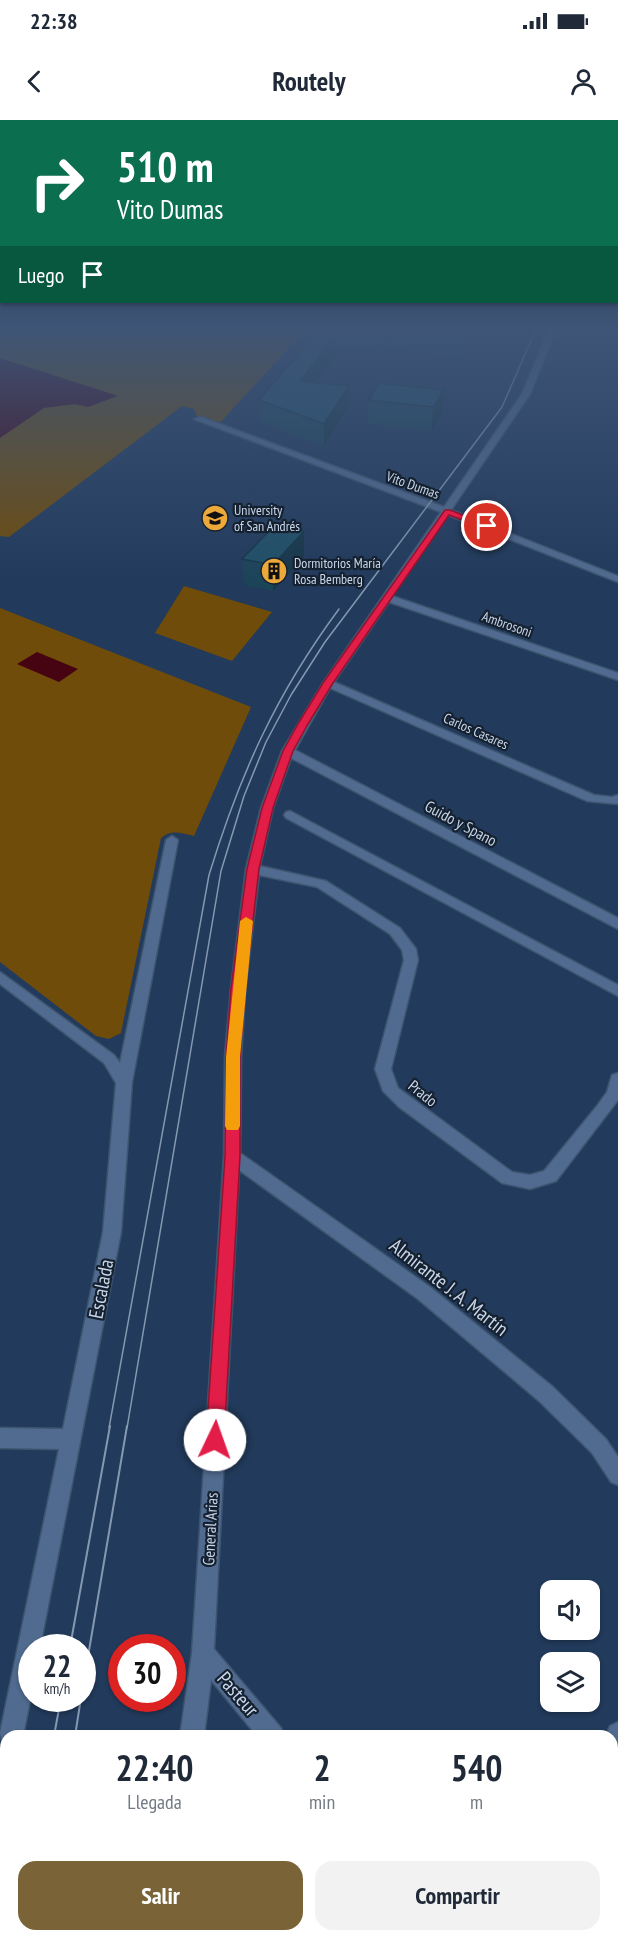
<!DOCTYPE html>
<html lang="es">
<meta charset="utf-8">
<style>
:root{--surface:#fff;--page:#f2f2f3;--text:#1f2937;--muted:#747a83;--accent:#7b6338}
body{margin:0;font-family:"PT Sans Narrow",sans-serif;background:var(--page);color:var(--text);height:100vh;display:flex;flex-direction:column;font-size:22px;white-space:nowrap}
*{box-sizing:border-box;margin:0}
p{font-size:20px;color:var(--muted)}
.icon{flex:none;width:33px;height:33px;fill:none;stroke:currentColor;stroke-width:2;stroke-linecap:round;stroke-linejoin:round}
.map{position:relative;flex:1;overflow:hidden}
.details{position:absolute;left:0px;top:1610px;width:618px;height:212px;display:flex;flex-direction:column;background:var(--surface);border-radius:18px 18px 0 0;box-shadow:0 2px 4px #0004}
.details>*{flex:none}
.guide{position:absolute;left:0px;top:0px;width:618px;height:183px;box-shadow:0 2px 4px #0004;background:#0b6e4f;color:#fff;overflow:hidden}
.tools{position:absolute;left:540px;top:1460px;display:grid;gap:12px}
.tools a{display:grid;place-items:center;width:60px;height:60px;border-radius:12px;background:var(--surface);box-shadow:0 2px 4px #0004;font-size:30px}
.speed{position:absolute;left:18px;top:1514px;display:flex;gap:12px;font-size:30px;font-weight:700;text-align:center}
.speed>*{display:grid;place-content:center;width:78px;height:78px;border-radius:50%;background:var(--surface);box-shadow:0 2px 4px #0004;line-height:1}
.speed small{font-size:15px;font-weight:400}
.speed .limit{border:9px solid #d22;background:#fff;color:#111}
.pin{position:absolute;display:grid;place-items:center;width:51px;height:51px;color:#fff;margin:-26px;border:3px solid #fff;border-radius:50%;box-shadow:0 2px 6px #0007}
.me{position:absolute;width:66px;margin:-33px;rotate:3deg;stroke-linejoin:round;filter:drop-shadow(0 0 4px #0008)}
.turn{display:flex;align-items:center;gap:21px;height:126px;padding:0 18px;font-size:27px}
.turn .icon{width:78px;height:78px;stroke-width:2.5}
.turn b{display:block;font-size:42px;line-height:51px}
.then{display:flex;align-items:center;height:57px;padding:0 18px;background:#0003;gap:12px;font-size:22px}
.eta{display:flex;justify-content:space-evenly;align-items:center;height:102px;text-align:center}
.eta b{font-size:36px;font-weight:600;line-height:42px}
.action{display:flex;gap:12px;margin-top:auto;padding:12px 18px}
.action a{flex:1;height:69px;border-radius:18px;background:var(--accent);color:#fff;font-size:24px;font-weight:600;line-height:69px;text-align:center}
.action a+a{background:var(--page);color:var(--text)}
.status{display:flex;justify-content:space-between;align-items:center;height:42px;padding:0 30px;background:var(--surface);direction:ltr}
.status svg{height:16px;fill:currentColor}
header{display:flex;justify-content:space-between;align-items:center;height:78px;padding:0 18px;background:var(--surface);font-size:27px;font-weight:600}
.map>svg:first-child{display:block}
.green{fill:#704c0b}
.water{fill:#460413}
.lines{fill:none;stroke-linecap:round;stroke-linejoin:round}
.street-casing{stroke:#3d546f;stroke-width:3}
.street{fill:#506b8f;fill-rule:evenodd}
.tram-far1{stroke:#8598b1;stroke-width:1.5}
.tram{stroke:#8598b1;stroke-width:2}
.wall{fill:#1c4459}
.shaded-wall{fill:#173749}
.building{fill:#214f68;stroke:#173749;stroke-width:1.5}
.route{fill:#e11d48;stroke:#92132f;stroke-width:1.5}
.slow{fill:#f59e0b}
.labels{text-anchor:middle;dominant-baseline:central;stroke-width:4.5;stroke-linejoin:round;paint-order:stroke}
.far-street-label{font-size:14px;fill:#c7d6ea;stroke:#162130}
.far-poi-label{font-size:14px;fill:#c7d6ea;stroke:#162130;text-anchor:start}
.street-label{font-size:16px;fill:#c7d6ea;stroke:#162130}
.near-street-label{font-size:20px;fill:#c7d6ea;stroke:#162130}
</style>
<div class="status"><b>22:38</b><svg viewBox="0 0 49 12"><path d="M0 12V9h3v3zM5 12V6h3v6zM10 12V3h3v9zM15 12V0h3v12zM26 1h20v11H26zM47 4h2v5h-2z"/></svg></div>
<header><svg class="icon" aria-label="back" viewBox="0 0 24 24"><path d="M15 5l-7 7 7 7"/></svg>Routely<svg class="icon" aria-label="person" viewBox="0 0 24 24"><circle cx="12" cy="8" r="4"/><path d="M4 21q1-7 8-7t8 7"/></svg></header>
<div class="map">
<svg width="618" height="1820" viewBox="0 0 618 1820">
<rect width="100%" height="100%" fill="#223a5b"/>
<path class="green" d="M0 207H308L216 307 198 299 194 289 182 286 9 417 0 416Z
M184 466 272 492 232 541 155 513Z
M0 488 251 587 194 716C181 713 171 709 161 718L121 913 109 919 96 916 0 842Z"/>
<path class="water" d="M0 238 118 276 88 287 75 284 44 288 0 318Z
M37 532 78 549 59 562 17 544Z"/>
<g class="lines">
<defs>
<path id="street" d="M550 207H557L530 274 451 390 618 456V462L448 395 392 476 618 553V560L389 482 334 562 594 675 612 677 618 675V684L587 681 330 568 295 630 618 798V809L291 638 273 688 260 746 326 761 400 808 416 829 418 840 391 949 398 968 512 1052 530 1055 544 1051 597 986 607 972 612 955 618 953V980L556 1061 530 1069 502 1063 399 987 383 971 375 949 404 840 402 830 390 814 317 767 259 755 245 869 241 937 240 1033 430 1167 553 1267 606 1319 618 1337V1365L611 1362 592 1333 539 1281 418 1179 239 1050 214 1529 281 1608 284 1616H257L211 1560 204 1616H180L192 1533 224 1036 225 937 231 869 246 749 261 688 282 631 323 563 441 392 194 299 201 297 444 387 522 274Z
M290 691 618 865V876L286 698 284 695 286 692Z
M172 716 178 720 132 962 121 1112 40 1527H32V1570L23 1616H6V1626L3 1624 0 1613 59 1329 0 1328V1308L63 1309 103 1112 116 963 104 943 0 864V852L114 935 120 943 166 720Z
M618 1602V1642L612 1645V1616H606L610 1606Z
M6 1626V1677L0 1680V1629Z
M151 1815H177L176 1820H150Z
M430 1815H459L461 1820H432Z
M563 1815H589L588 1820H562Z"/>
</defs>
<use href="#street" class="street-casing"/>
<use href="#street" class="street"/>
<path class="tram-far1" d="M109 1308 209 755C240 654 276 574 339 489
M127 1308 221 751 244 676 266 622 291 575 325 522 502 287 537 207"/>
<path class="tram" d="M70 1527 110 1306
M82 1572 127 1306
M54 1616 61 1578
M75 1616 81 1578
M18 1820 19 1815
M41 1820 42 1815"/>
</g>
<path class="wall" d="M323 207H476L475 216 463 237 390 229 388 233 335 227V237L315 263 349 266 348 287 324 326 260 302 259 280 323 211Z
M444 270 442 294 432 311 368 304 369 280Z
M304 411V437L273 471 244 465 242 439Z"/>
<path class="shaded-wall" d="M391 207 390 229 388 233 389 211Z
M469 207H476L475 216 463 237 465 214Z
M335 217V237L300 282V261Z
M349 266 348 287 324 326V304Z
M444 270 442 294 432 311 433 287Z
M304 411V437L273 471V445Z"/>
<path class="building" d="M357 207H391L389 211Z
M395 207H469L465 214Z
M325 209 335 217 300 261 349 266 324 304 259 280 311 219 315 220Z
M379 263 444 270 433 287 369 280Z
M275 405 304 411 273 445 242 439Z"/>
<linearGradient id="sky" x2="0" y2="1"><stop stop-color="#132032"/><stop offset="0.45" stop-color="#3e5577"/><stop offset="1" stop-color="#3e5577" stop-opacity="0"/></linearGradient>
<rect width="618" height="462" fill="url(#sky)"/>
<path class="route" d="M445 390H450L491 406 484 408 449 395 333 563 308 604 293 631 273 688 259 749 245 869 240 937V1036L224 1320 222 1326 215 1329 209 1326 206 1320 225 1036 226 937 231 869 247 749 262 688 283 631 298 604 323 563Z"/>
<path class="slow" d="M246 797 253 801 240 937V1006L238 1010H227L225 1006 226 937 240 801Z"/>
<defs>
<symbol id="university-disc" viewBox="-11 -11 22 22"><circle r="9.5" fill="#eca93a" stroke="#162130"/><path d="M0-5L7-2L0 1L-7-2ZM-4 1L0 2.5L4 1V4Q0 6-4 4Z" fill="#111"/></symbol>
<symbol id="building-disc" viewBox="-11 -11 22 22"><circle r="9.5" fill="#eca93a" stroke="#162130"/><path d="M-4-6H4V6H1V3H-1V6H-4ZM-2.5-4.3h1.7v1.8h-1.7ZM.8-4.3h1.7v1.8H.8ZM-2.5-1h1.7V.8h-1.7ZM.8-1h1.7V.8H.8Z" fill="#111"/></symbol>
</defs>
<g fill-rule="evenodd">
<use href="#university-disc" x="200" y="383" width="30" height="30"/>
<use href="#building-disc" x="259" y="436" width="30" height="30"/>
</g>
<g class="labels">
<g class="far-street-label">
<text transform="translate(413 365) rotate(20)">Vito Dumas</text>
<text transform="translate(507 504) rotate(19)">Ambrosoni</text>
<text transform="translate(476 611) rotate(24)">Carlos Casares</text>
</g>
<g class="far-poi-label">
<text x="234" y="390">University<tspan x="234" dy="16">of San Andrés</tspan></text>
<text x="294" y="443">Dormitorios María<tspan x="294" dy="16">Rosa Bemberg</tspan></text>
</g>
<g class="street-label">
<text transform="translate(461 703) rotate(28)">Guido y Spano</text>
<text transform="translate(423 973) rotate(38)">Prado</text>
<text transform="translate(210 1409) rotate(-87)">General Arias</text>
</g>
<g class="near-street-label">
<text transform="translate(449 1167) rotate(38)">Almirante J. A. Martín</text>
<text transform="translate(101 1169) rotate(-79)">Escalada</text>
<text transform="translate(238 1574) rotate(49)">Pasteur</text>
</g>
</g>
</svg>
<div class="tools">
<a><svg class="icon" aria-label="sound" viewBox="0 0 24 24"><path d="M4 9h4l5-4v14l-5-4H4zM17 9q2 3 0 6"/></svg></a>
<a><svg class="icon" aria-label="layers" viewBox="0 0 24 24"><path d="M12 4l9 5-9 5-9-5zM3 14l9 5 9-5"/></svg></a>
</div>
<div class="speed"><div>22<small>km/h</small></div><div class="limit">30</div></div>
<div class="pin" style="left:487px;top:406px;background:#d93025"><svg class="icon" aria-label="arrive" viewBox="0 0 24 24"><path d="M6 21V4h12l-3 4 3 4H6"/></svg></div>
<svg class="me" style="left:215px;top:1320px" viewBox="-20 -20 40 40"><circle r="19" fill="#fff"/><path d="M0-13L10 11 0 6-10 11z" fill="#e11d48"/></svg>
<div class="guide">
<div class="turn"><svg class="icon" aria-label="right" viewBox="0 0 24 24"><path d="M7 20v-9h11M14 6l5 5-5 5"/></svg><div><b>510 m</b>Vito Dumas</div></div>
<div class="then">Luego<svg class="icon" aria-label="arrive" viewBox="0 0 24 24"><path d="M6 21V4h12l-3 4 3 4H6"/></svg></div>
</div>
<section class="details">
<div class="eta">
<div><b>22:40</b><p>Llegada</p></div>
<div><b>2</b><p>min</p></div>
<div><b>540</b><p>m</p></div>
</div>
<div class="action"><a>Salir</a><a>Compartir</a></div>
</section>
</div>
